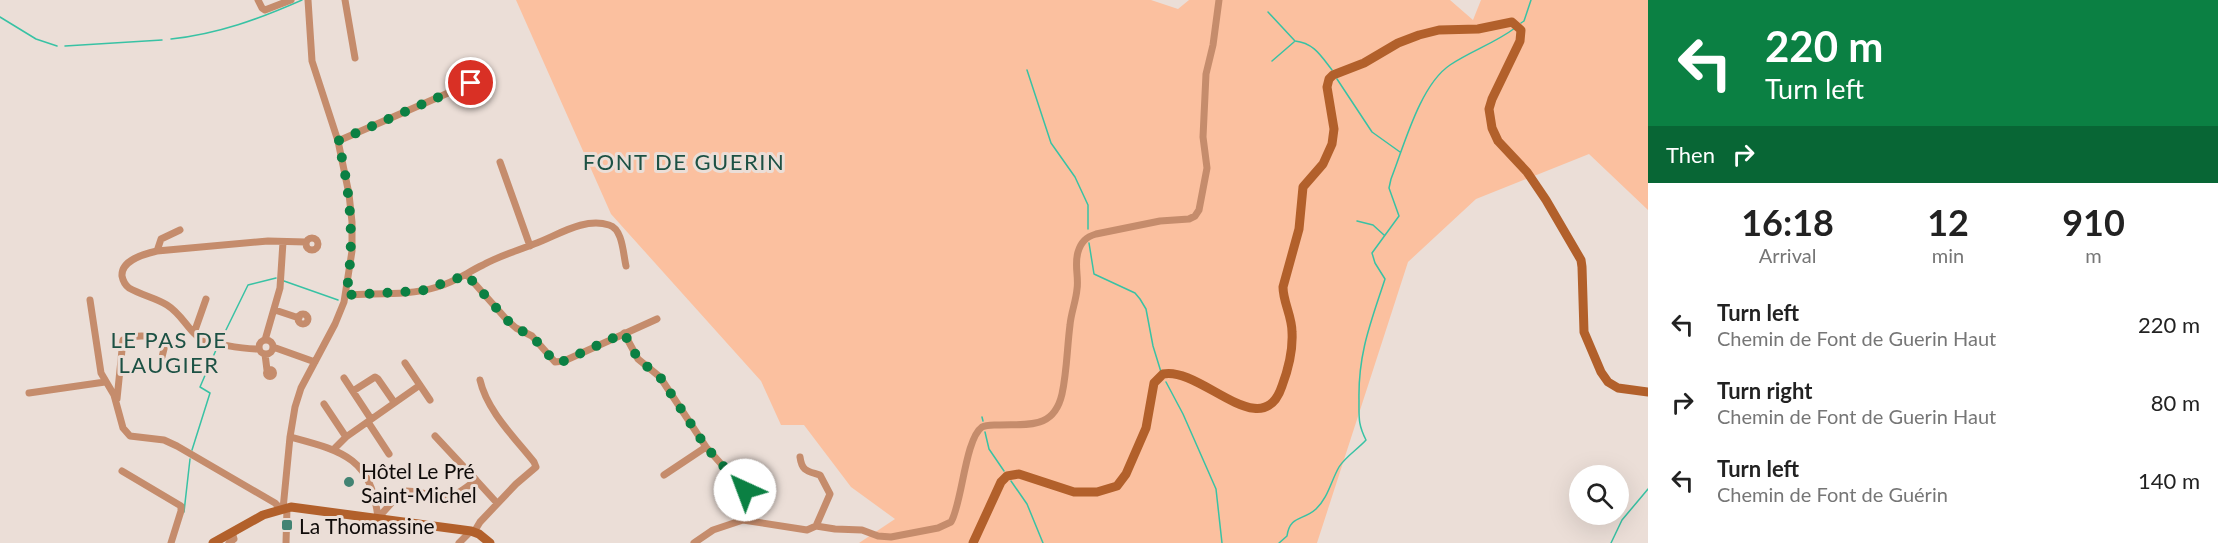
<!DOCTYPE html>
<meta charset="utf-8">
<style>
:root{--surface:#fff;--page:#f6f6f6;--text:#222;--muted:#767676}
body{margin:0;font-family:Lato,sans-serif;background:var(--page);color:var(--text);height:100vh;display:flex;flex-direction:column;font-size:22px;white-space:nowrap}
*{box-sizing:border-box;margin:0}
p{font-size:20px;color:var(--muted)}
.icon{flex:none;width:33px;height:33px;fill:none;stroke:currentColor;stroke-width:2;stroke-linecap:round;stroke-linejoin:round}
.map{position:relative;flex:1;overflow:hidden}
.panel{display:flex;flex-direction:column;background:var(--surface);width:570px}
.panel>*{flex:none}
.banner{background:#0b8043;color:#fff;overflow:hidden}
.tools{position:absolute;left:1569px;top:465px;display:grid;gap:12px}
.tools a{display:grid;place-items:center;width:60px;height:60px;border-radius:50%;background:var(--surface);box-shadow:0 6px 24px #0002;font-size:30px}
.pin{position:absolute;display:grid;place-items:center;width:51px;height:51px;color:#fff;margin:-26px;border:3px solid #fff;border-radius:50%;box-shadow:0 2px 6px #0007}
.me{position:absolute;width:66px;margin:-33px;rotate:317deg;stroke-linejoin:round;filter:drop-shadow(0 0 4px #0008)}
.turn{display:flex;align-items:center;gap:21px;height:126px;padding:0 18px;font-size:27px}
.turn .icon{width:78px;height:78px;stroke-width:2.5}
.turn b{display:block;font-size:42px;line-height:51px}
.then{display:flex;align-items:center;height:57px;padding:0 18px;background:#0003;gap:12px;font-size:22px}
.eta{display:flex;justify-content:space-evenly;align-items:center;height:102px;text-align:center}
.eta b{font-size:36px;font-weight:700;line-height:42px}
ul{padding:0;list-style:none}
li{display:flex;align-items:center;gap:18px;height:78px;padding:0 18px}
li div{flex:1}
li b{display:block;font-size:22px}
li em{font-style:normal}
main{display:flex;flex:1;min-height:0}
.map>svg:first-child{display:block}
.green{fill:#fbc09f}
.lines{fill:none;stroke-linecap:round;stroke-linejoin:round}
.stream{stroke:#38c2a4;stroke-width:1.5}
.street{stroke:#c58c6c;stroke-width:7}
.secondary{stroke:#b2602b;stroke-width:9}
.route{stroke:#0b8043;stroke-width:10;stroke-dasharray:0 18}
.poi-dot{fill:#428373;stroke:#ebded7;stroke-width:2}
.labels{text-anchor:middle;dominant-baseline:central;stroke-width:6;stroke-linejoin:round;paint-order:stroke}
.poi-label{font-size:21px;fill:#0f0b09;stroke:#ebded7;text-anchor:start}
.neighbourhood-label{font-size:22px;letter-spacing:1.5px;fill:#1c5144;stroke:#ebded7}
</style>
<main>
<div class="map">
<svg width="1648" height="543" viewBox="0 0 1648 543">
<rect width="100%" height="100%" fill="#ebded7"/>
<path class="green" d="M516 0H1151L1178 9 1189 0H1450L1473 20 1481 0H1648V210L1589 154 1476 199 1408 262 1317 543H859L895 519 851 487 804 425H781L761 381 611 214Z"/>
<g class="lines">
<path class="stream" d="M1268 12 1295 41C1314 43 1321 56 1332 70
M0 17 36 39 57 46
M1521 23 1524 21 1531 0
M171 39C218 34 259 19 302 0
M65 46 162 40
M1272 61 1294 42
M1027 70 1051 143 1075 177 1088 205V229
M1337 79 1372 132 1400 152
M1357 221 1373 225 1384 235
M1089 243 1094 274 1135 293 1140 299 1146 309 1153 346 1161 372
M284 281 338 300
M223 336 248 285 276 278
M1166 382 1183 414 1216 489 1222 543
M982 417 983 421
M985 432 989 449 1004 471
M192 450 210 393 200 387 216 350
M1011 481 1027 504 1043 543
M184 512 190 459
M1279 543 1287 536C1290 515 1303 521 1316 509 1328 498 1331 481 1339 467 1345 457 1358 449 1366 440 1358 424 1359 418 1359 400 1358 353 1371 322 1385 279L1375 263 1372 253 1399 216 1389 188 1391 179C1404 146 1420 85 1450 65 1471 51 1495 43 1515 28
M1611 543 1622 520 1648 489"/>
<path class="street" d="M258 0 262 8 265 10 291 0
M345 0 355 58
M338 141 471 83
M500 162 530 246
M306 244a6 6 0 1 1 12 0a6 6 0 1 1-12 0Z
M157 251 161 239 180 230
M467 275 507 320 516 328 532 336 555 362 564 361 657 319
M346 295C377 293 408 296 437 287 457 281 466 273 483 265 499 256 517 251 534 244 557 236 583 217 609 225 623 229 623 254 626 266
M90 300 101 373 114 395 123 428 130 436 164 440 177 446 275 503 281 509
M275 310 299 318
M298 319a5 5 0 1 1 10 0a5 5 0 1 1-10 0Z
M194 333 206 299
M624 333 638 359 660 377 706 447 748 494 751 501 752 513 743 520
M265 340 280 288 283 242
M259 347a7 7 0 1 1 14 0a7 7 0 1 1-14 0Z
M273 347 315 362
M259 349C246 349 205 344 196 335 186 326 180 313 167 305 156 298 141 295 129 288 125 285 123 281 122 276 121 260 144 254 157 251L268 241 306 242
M265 354 267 370
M405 363 430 400
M266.5 373a3.5 3.5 0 1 1 7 0a3.5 3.5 0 1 1-7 0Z
M344 378 371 419
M353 391 375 377 378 379 394 402
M29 393 105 382
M117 399 123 340C137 334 154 334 165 345L162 357
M324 404 346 437
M368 422 389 454
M435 436 476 480
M290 437C342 451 371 457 378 518
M334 449 346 437 420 385
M800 457C802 472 808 471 820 475L830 494 816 526
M122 471 181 506V511L171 543
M664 475 706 447
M283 509 290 437 295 407 301 388 335 324 344 302 352 251V222L349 194 338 141 312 61 308 0
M378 518 395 499 406 491C447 493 437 511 476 480L497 503
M474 532 480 522 516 484 536 467 534 462C515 438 487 411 480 380
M229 543 234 539 232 532
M286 543 287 508
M459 543 471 531
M694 543 713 530 743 520 807 530 816 526 835 529 862 530 878 536 891 537 938 528 951 522C962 504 965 439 982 427 987 424 995 425 1000 425 1029 424 1054 429 1062 394 1067 371 1067 348 1070 325 1071 313 1076 301 1077 289 1079 277 1074 265 1078 252 1081 242 1086 237 1096 234L1160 221 1189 219 1195 216 1199 210 1207 168 1203 137 1206 74 1213 45 1219 0"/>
<path class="secondary" d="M213 543 263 515 291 507 471 531 479 534 490 543
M973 543 1001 482 1007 476 1019 474 1074 492H1097L1117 486 1126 474 1146 428 1154 383 1163 374C1201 366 1262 446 1282 386 1288 370 1293 349 1292 332 1292 316 1283 302 1283 287L1299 229 1303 187 1323 164 1332 144 1334 129 1327 87 1329 79 1333 75 1364 63 1398 43 1419 35 1439 30 1478 29 1512 22 1521 30 1520 41 1492 99 1489 109 1492 128 1498 141 1527 172 1546 200 1581 260 1582 267 1584 332 1601 372 1608 382 1618 388 1648 392"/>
</g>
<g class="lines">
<path class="route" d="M471 83 338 141C351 193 355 243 346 295L421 291 467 275 507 320 516 328 532 336 555 362 564 361 624 333 638 359 660 377 706 447 745 490"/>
</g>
<g class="poi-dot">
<circle cx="349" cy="482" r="6"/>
<rect x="281" y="519" width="12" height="12" rx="3"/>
</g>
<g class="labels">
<g class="poi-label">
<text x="361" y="470">Hôtel Le Pré<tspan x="361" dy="24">Saint-Michel</tspan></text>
<text x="299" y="525">La Thomassine</text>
</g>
<g class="neighbourhood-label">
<text x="684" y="161">FONT DE GUERIN</text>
<text x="169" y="339">LE PAS DE<tspan x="169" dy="25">LAUGIER</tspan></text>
</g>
</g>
</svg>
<div class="tools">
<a><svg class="icon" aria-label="search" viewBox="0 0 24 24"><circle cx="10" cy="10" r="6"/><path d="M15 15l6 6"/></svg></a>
</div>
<div class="pin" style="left:471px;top:83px;background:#d93025"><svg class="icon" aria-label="arrive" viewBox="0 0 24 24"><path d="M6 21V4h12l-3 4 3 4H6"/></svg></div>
<svg class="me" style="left:745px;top:490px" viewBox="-20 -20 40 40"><circle r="19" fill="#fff"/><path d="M0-13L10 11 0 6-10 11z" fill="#0b8043"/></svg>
</div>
<section class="panel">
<div class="banner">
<div class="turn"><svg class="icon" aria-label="left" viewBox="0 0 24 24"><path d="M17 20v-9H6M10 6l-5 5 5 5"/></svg><div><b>220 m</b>Turn left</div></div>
<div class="then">Then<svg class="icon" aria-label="right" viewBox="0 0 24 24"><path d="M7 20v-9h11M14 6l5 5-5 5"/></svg></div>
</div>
<div class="eta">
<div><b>16:18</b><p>Arrival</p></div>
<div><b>12</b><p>min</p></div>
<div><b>910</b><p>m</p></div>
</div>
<ul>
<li><svg class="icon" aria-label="left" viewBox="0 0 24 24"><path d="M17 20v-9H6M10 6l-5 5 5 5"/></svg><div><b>Turn left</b><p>Chemin de Font de Guerin Haut</p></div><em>220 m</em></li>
<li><svg class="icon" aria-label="right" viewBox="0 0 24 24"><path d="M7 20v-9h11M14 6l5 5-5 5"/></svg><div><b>Turn right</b><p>Chemin de Font de Guerin Haut</p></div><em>80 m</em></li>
<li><svg class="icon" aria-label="left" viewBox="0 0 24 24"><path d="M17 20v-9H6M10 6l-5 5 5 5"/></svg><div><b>Turn left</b><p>Chemin de Font de Guérin</p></div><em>140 m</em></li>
</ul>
</section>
</main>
